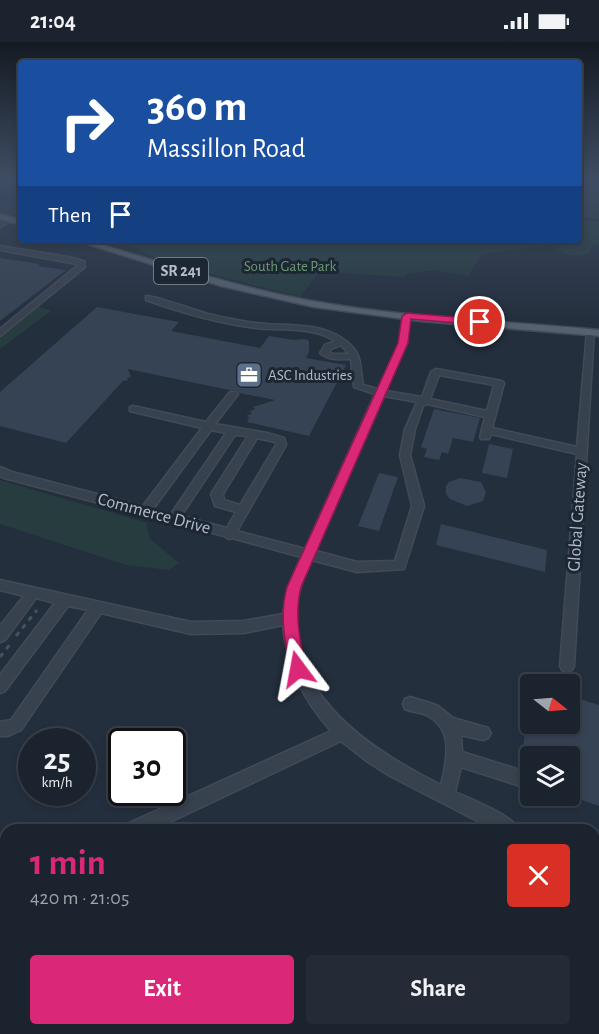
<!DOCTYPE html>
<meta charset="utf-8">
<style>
:root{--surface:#1b232e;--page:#242b36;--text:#f1f3f6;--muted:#a0a4aa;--line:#39404a;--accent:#db2777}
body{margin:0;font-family:"Alegreya Sans",sans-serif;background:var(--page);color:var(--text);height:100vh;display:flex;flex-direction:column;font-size:22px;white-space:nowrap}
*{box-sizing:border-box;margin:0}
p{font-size:20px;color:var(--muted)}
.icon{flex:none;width:33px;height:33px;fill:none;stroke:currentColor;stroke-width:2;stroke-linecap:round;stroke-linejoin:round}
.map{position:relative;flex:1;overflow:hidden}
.details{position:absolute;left:0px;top:782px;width:600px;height:212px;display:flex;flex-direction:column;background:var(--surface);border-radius:18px 18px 0 0;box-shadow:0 3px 9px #0003,0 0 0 2px var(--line)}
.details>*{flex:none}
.banner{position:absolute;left:18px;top:18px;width:564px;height:183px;border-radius:6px;box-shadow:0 3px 9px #0003,0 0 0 2px var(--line);background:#1a4fa0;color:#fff;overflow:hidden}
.needle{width:39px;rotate:107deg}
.fabs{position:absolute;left:520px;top:632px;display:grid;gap:12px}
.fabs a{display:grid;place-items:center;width:60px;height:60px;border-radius:6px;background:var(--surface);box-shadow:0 3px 9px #0003,0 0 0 2px var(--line);font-size:30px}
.speed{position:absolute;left:18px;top:686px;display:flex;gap:12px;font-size:30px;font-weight:700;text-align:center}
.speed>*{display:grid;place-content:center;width:78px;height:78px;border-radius:50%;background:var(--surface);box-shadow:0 3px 9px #0003,0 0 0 2px var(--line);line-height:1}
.speed small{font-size:15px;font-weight:400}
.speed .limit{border:3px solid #111;border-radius:9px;background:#fff;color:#111}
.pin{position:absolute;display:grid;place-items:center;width:51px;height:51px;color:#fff;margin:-26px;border:3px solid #fff;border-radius:50%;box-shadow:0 2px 6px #0007}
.me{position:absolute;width:66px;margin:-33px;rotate:347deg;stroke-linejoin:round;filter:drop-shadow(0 0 4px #0008)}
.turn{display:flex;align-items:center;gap:21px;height:126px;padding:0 30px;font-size:27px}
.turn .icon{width:78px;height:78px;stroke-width:2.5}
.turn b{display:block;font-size:42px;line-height:51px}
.then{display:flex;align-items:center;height:57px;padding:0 30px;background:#0003;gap:12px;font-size:22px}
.round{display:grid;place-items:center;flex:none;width:63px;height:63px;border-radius:6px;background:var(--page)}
.headline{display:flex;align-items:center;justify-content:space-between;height:102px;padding:0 30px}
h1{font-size:36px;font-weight:700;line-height:45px;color:var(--accent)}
.button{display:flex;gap:12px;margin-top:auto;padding:12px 30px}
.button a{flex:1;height:69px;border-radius:6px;background:var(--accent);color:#fff;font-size:24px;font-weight:700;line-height:69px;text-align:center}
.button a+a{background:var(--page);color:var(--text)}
.status{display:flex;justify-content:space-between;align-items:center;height:42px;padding:0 30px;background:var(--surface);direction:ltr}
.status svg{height:16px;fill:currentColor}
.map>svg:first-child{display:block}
.green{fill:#263c3f}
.water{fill:#17263c}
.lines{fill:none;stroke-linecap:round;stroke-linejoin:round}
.stream{stroke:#17263c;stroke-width:2}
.building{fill:#364354}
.minor-casing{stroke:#414a57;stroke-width:3}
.major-casing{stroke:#414a57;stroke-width:3}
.path-far1{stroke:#3f5557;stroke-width:1.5;stroke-dasharray:2 2;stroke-linecap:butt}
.path{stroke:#3f5557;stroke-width:3;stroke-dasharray:5 5;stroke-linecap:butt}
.minor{fill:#38414e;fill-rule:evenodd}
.major{fill:#56606e;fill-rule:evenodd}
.route{fill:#db2777;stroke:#8e194d;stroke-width:1.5}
.labels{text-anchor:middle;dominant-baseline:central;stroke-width:6;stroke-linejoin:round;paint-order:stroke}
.far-park-label{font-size:15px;fill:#6b9a76;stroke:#1d2633}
.far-poi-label{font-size:15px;fill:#b4bcc9;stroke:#1d2633;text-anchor:start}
.shield{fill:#1d2633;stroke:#878f9c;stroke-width:1.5}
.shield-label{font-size:16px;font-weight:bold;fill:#b4bcc9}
.street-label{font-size:18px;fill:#b4bcc9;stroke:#1d2633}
</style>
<div class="status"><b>21:04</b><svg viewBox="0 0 49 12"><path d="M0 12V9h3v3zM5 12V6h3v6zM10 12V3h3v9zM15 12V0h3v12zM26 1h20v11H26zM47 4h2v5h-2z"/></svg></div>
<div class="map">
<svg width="599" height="992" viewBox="0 0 599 992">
<rect width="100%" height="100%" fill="#242f3e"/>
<path class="green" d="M579 137H599V203L594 202 588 212C571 215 564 213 550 203 527 208 503 207 481 213L468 234 434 228 407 232 405 235 341 231 330 228 319 230 300 255 175 223 149 213 144 209 107 198H579Z
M37 264 51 269 0 307V293Z
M0 438 147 481 149 496 179 521 169 528 126 523 0 482Z"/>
<path class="water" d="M15 137H21V158L0 160V142Z"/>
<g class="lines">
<path class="stream" d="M579 177 599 178"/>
</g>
<path class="building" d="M0 216 40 222 37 224 66 228 0 279Z
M97 265 179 280 171 289 260 306 269 294 293 298 305 297 309 299V310L306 316 346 323 309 394 247 380 249 376 247 373 252 372 250 369 255 367 253 365 275 358 240 351 236 348H229L128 327 131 335 127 336 128 338 123 339 66 401 0 384V350Z
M434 367 480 376 473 400 453 396 448 412 442 410 439 418 424 415 427 407 421 405Z
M489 402 513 407 507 436 482 431Z
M379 431 398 435 379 489 358 484Z
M460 436 481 440 486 450 483 459 467 464 450 457 446 452V444L449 440Z
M441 482 547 508 545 530 436 503Z
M570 654 599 663V764L570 754V714H522L526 681H570Z"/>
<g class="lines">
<defs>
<path id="minor" d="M7 176 12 177 0 185V180Z
M0 204 68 215 84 219 85 225 0 294V287L77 224V222L0 208Z
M146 254C157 254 193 268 208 272 227 276 246 281 266 282 293 284 323 281 346 299 364 313 359 324 363 343L378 347 399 301 403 274 410 272 407 301 386 349 422 355 431 330 436 327 502 339 504 341 492 386 577 405 587 290 594 288 574 624 572 628 567 630 562 628 560 624 577 412 491 392 489 397H481L480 395 485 375 427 362 423 364 415 387 410 413 424 464 404 527 357 530 312 518C308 528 302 537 300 548 276 646 366 706 441 743 447 718 454 688 428 674 421 670 412 670 405 667L403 662 405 657 410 655 427 660 438 664 453 676 488 686 491 691 488 696 483 698 461 693 462 710 520 728 531 725V741L520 744 461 725 455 750C470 757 513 773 519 788H495L390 734 368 720 341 699 153 788H125L127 782 331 689C304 659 286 623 283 583L244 591 191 592 101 571 21 688 8 694H0V680L11 678 88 568 68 564 5 649 0 651V633L55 561 36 556 5 598 0 600V584L24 554 0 548V538L191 580 244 579 283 572 288 545 301 515 232 496 229 497 224 494 4 436 0 434V425L12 430 143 464 202 386 130 369V365L133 364 206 380 230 350H236L238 352 215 382 267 391 284 396 286 403 237 489 305 507 375 352 354 345 351 317C339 317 329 319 320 311L325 303 335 299C311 283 277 290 249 285 214 280 180 270 146 258ZM341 303 349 312H333L329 310 331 307ZM439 333 494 343 487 369 430 357ZM384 354 417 360 405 387 400 413 412 464 395 519 357 520 316 509ZM211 388 226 391 171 472 153 467ZM235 393 248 394 211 452 215 464 236 470 227 486 181 474ZM257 396 275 400 276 403 240 463 224 458 223 452Z
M6 838V856L0 858V840Z
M594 858 599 860V883L594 881Z"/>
<path id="major" d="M0 172 21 178V183L0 177Z
M74 198H87C161 221 236 245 312 259 407 276 504 279 599 288V294L420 279 314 265 221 244Z"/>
</defs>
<use href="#minor" class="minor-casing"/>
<use href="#major" class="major-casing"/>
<path class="path-far1" d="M579 152 593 155
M596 155 599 158"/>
<path class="path" d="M16 594 37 568
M0 615 11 601"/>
<use href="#minor" class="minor"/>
<use href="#major" class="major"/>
</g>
<linearGradient id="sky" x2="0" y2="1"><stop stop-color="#141a22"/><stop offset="0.5" stop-color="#3f4d63"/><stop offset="1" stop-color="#3f4d63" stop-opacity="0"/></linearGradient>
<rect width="599" height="276" fill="url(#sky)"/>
<path class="route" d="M407 271 480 277 484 280 480 283 411 277 408 301 301 545C294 573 300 599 306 627L304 632 298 634 292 632 290 627C285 599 279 573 287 545L398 301 402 274Z"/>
<defs>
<symbol id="office-square" viewBox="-11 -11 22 22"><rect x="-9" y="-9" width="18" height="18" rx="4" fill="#5c6f8a" stroke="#1d2633"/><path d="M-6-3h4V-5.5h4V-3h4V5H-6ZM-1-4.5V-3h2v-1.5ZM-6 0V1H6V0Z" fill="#fff"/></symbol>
</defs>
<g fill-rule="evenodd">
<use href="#office-square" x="234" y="318" width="30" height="30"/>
</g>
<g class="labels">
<g class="far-park-label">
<text x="290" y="224">South Gate Park</text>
</g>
<g class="far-poi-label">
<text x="268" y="333">ASC Industries</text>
</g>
<rect class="shield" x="154" y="216" width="54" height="26" rx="4.5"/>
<g class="shield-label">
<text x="181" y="229">SR 241</text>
</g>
<g class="street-label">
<text transform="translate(154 472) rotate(15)">Commerce Drive</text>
<text transform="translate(578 475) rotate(-86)">Global Gateway</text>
</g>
</g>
</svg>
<div class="fabs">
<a><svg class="needle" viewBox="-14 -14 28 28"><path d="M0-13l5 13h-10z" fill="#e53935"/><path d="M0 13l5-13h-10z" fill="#a0a4aa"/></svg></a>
<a><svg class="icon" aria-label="layers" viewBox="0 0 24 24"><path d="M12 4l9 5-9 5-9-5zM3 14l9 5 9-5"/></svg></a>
</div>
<div class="speed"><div>25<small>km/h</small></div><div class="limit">30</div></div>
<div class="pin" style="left:480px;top:280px;background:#d93025"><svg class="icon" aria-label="arrive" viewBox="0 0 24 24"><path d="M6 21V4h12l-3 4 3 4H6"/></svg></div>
<svg class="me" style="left:298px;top:627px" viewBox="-20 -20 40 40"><path d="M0-17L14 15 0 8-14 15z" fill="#db2777" stroke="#fff" stroke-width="4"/></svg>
<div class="banner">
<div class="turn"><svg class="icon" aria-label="right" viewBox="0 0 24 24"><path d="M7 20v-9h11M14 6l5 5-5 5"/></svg><div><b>360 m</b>Massillon Road</div></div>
<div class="then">Then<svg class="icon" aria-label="arrive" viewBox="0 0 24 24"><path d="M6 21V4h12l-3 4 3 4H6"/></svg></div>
</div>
<section class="details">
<div class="headline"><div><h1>1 min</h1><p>420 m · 21:05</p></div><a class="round" style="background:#d93025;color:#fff"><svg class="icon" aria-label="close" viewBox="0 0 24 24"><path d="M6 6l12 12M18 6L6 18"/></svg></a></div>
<div class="button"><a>Exit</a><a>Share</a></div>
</section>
</div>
